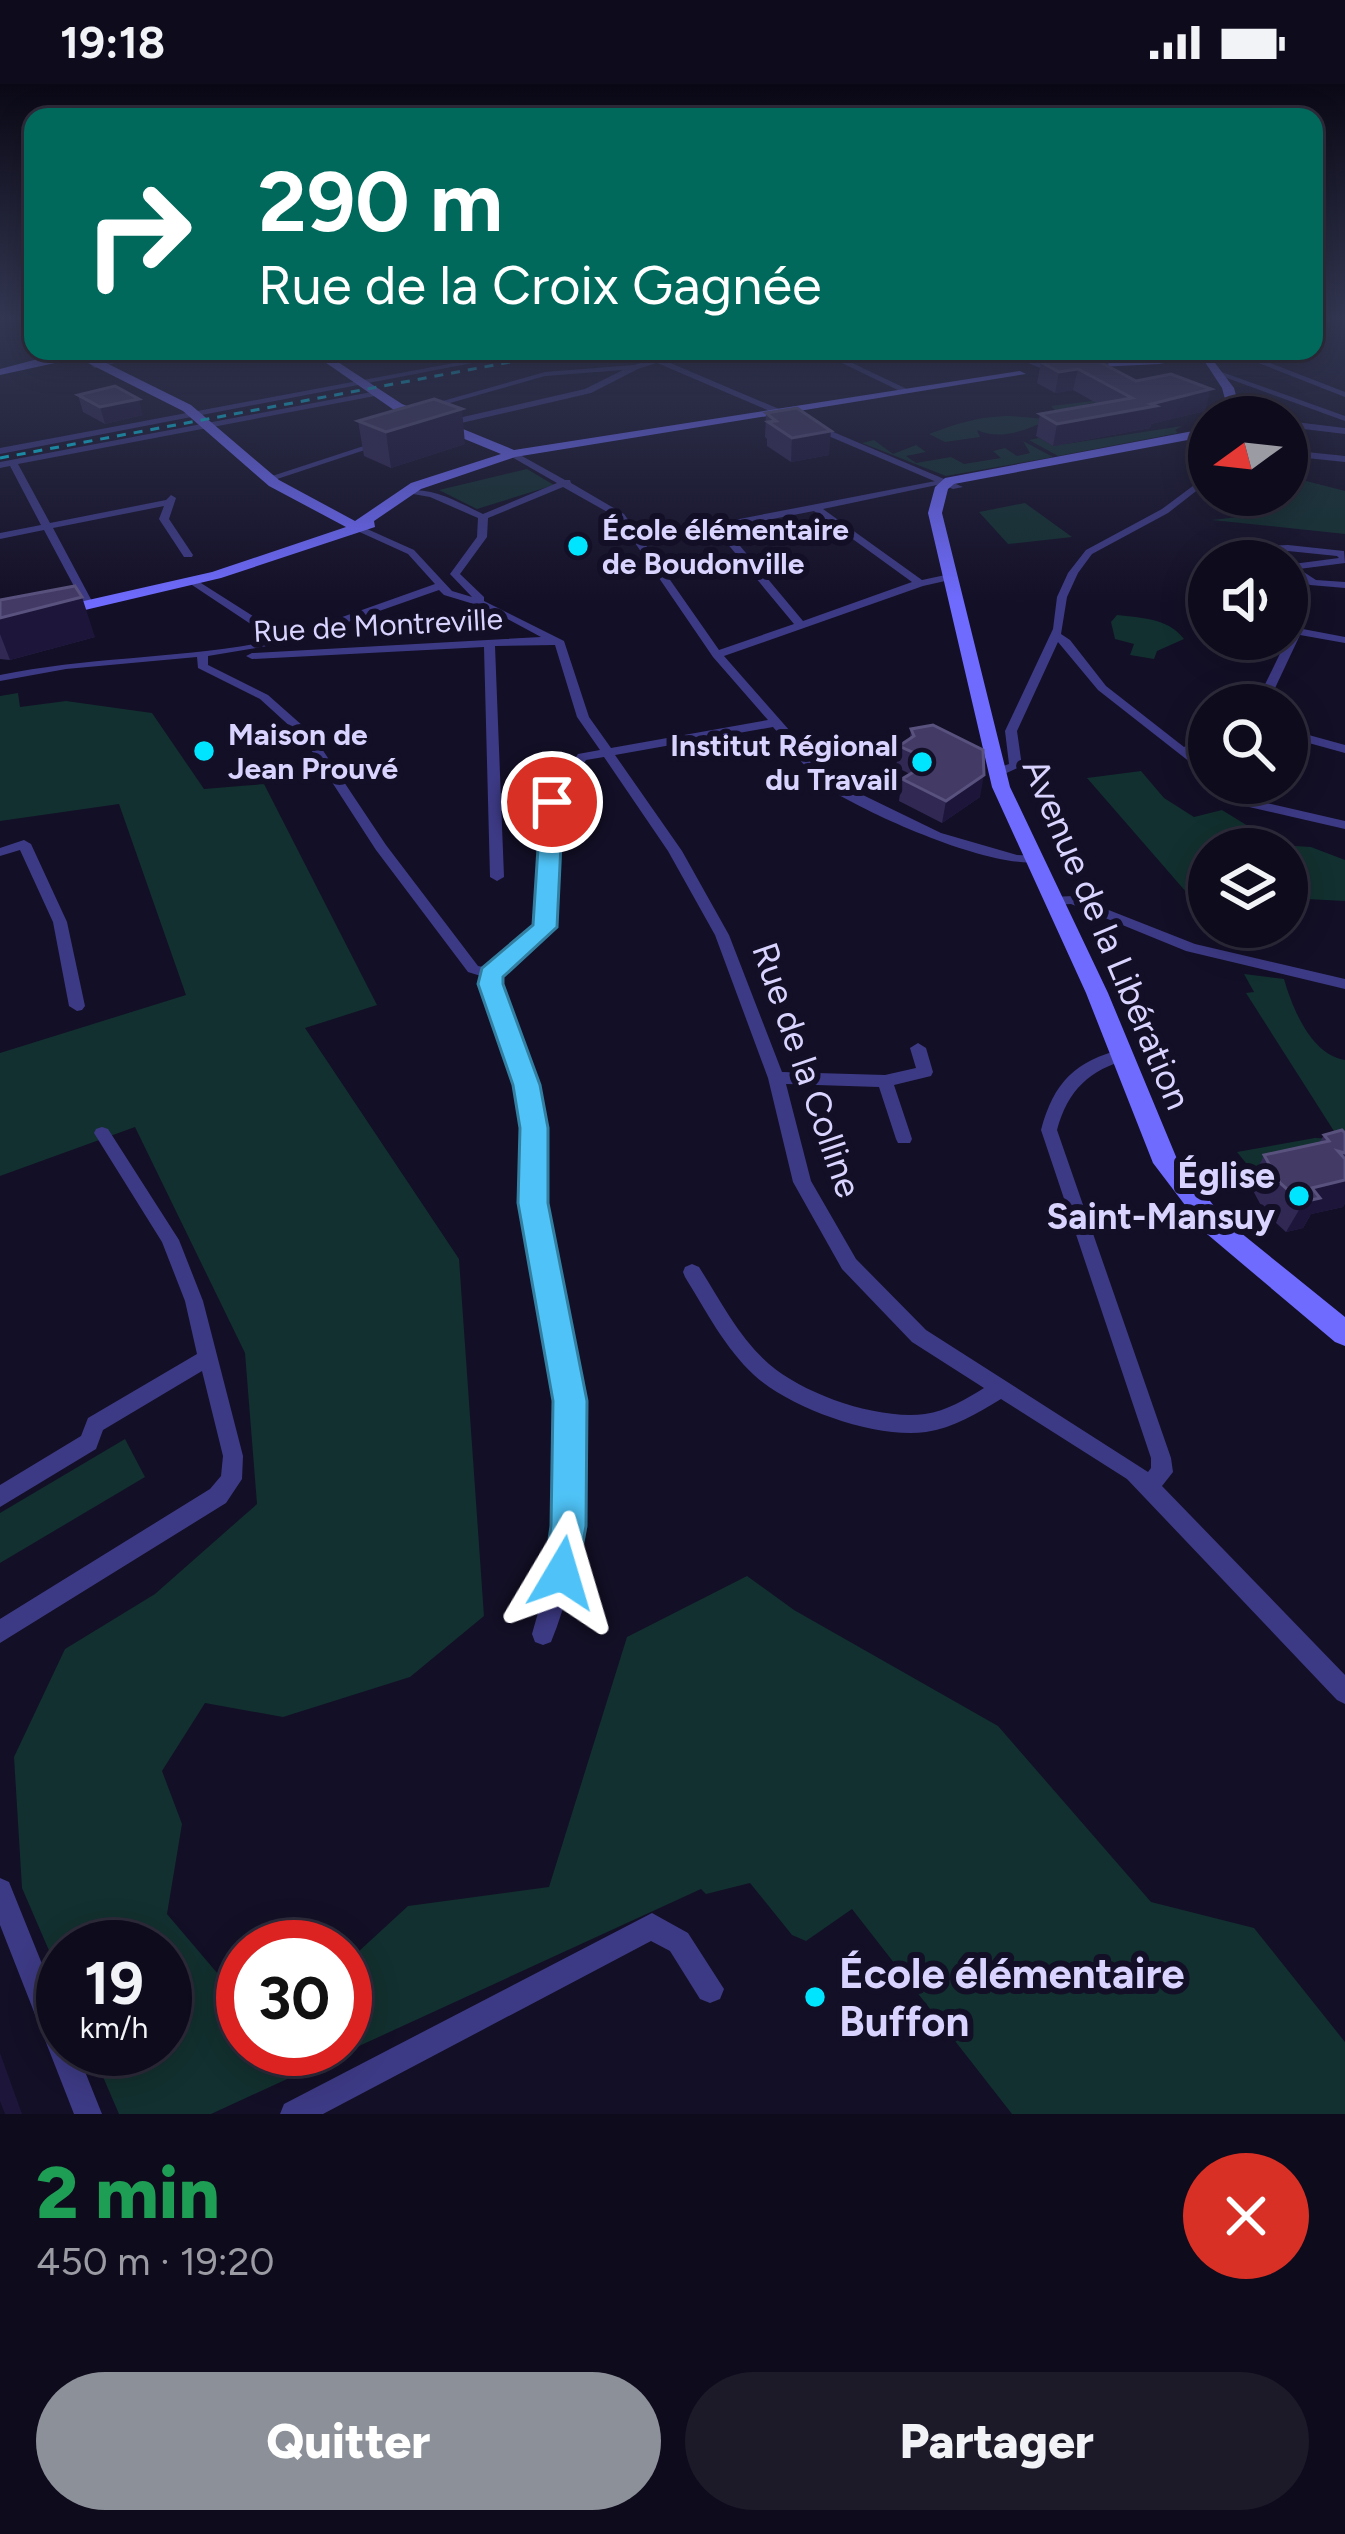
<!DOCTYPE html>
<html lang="fr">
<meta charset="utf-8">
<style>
:root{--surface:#0e0b1c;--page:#1c1929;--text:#f1f3f6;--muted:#9b9ba3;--line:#2e2b3b;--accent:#8c9099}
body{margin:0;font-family:Figtree,sans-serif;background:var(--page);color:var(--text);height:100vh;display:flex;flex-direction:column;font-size:45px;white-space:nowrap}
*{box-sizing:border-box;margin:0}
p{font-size:39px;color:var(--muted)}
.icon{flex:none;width:66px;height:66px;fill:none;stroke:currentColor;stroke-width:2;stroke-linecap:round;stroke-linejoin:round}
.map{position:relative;height:2030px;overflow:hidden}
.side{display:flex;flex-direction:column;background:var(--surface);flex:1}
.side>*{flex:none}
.top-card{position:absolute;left:24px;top:24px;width:1299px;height:252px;border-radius:24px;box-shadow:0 6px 30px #0003,0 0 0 3px var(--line);background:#00695c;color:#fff;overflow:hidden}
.needle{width:78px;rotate:255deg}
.fabs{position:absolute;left:1188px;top:312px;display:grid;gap:24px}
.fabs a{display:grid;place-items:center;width:120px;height:120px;border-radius:50%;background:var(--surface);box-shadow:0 6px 30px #0003,0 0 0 3px var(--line);font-size:60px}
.speed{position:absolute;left:36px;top:1836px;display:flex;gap:24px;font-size:60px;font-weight:700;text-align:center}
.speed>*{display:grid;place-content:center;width:156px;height:156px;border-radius:50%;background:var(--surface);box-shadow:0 6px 30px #0003,0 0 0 3px var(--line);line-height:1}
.speed small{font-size:30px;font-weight:400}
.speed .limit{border:18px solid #d22;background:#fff;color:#111}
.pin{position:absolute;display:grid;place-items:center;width:102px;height:102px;color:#fff;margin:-51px;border:6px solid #fff;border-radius:50%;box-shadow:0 3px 12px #0007}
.me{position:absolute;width:132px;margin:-66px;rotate:7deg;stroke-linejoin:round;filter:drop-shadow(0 0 9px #0008)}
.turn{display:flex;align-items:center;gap:42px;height:252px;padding:0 36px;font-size:54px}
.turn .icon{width:156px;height:156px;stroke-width:2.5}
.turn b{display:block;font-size:84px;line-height:102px}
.round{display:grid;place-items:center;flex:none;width:126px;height:126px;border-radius:63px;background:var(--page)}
.head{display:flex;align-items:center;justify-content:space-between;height:204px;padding:0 36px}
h1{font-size:72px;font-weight:800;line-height:90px;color:#1e9e55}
.action{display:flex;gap:24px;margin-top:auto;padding:24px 36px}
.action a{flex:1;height:138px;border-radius:72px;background:var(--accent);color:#fff;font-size:48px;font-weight:800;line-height:138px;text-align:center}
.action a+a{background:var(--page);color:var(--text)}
.status{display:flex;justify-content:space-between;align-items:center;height:84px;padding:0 60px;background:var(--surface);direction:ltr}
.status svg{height:33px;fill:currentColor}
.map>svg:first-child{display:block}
.green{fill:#12302f}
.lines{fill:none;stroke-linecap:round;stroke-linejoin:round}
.minor{fill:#3d3a85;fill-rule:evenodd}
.tertiary{fill:#3d3a85;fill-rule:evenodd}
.secondary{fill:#6f6bff;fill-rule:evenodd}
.rail{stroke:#00e5ff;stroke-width:3;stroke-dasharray:9 8;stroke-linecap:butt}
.wall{fill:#312854}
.shaded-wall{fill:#1d163a}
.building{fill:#433a66;stroke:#5a527e;stroke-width:3}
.route{fill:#4fc3f7;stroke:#337fa1;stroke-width:3}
.poi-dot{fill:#00e5ff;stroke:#130f26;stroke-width:4.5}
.labels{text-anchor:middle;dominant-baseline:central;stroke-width:12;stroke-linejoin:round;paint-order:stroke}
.far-poi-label{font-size:30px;font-weight:bold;fill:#d9d4ff;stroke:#130f26;text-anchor:start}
.far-street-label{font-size:30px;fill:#d9d4ff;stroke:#130f26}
.street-label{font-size:36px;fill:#d9d4ff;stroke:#130f26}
.poi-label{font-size:36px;font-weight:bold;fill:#d9d4ff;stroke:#130f26;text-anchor:end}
.near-poi-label{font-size:42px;font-weight:bold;fill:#d9d4ff;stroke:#130f26;text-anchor:start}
</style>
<div class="status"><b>19:18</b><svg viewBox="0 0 49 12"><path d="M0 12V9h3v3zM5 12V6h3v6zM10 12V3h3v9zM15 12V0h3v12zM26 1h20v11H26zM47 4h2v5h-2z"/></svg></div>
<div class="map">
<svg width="1345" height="2030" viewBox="0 0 1345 2030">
<rect width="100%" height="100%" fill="#130f26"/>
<path class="green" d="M1144 311C1123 315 1097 316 1077 323 1047 335 1009 361 977 346L980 353 945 358 929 350C953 341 977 332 1011 332 1030 333 1041 337 1060 332L1051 322Z
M1182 342 1175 346 1178 349 1058 372 1029 356 1039 354 1053 362Z
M874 356 893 370 916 361 926 368 906 372 916 379 951 373 964 380 1001 374 993 367 1005 364 1017 372 1030 369 1023 357 1053 373 946 392 862 359Z
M527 385 554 401 477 425 439 406Z
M1287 392 1345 407V450L1212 436 1247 432 1264 411H1287Z
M1025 419 1072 453 1008 460 979 428Z
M1117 531C1142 534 1168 534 1184 555L1157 567 1154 575 1130 571 1134 560 1115 555 1111 538Z
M18 609 20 623 66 617 152 629 204 705 264 700 377 921 305 944 459 1175 484 1532 410 1593 283 1633 205 1619 162 1687 182 1740 167 1830 218 1890 243 1896V1965H345V1880L408 1822 549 1803 627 1553 747 1492 794 1526 998 1642 1151 1818 1254 1844 1345 1958V2030H1012L852 1825 806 1857 792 1851 750 1799 706 1810 701 1805 211 2030H119L91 1965H165V1863H63V1899L22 1804 14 1673 65 1565 155 1510 257 1420 245 1269 135 1043 0 1092V969L186 911 119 720 0 737V612Z
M1141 687 1164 714 1194 733 1222 726 1279 761 1311 763 1345 776V817L1287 814V765H1209V822L1200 824 1087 694Z
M1244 890 1284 895C1292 923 1311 971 1345 976V1092L1263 1100 1237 1068 1315 1054 1339 1055 1246 909 1254 908Z
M125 1355 145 1393 0 1479V1429Z"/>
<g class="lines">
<path class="minor" d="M133 267H141L143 272 95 284 91 282 135 271Z
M518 267H534L0 370V364Z
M681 267H693L638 285 591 309 444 343 441 338 585 305 623 286 545 292 425 326 418 324 545 288 634 281Z
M817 267H827L909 306 902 308Z
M999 267C1011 267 1021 273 1031 273 1046 272 1060 267 1075 267L1033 277 1053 284 1050 288Z
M1122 267H1134L1135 268 1131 270Z
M1228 267H1239L1345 308V313Z
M1216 286 1345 332V337L1216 290Z
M377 307 380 311 18 380 50 439 166 416 171 411 176 414 169 435 193 471 192 473H184L159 435 164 422 53 444 94 521 93 523 84 521 44 446 0 455V449L41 441 10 382 0 384V378Z
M1287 337 1345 344V350L1287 343Z
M376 358 383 360 271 397 263 395Z
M513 367 565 396H570L571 399 624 430 641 454 946 395 951 398 823 425 922 496 950 490 955 493 954 495 923 502 724 572 834 697 941 749 1017 771 1038 772V778C989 784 872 732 829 705 810 692 789 661 773 643L615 671 682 767 729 851 782 988 885 991 916 984 910 964 918 959 926 964 933 988 931 992 894 1001 912 1055 910 1059H898L896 1055 879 1003 786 1000 811 1097 856 1175 926 1246 1148 1388 1151 1384V1374L1041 1046C1054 998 1075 977 1123 965L1129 967 1131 971 1129 975C1089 986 1068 1006 1057 1046L1171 1374 1173 1388 1162 1402 1345 1591V1620L1337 1616 1127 1395 1001 1315C978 1329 953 1344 926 1348 877 1355 791 1325 754 1291 725 1264 706 1227 685 1193L683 1188 685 1183 692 1180 699 1183C720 1216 739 1254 769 1280 805 1311 878 1336 925 1330 947 1327 966 1315 984 1304L912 1258 842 1185 793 1098 768 994 715 851 668 767 604 673 586 676 558 718 552 843 499 891C500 939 530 977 539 1022 546 1056 538 1090 543 1123 564 1271 611 1412 551 1558L543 1561 535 1558 532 1550C542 1515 553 1480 558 1443 572 1336 540 1230 525 1125 521 1091 529 1057 523 1024 515 978 485 940 484 893L468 888 376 766 304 655 260 615 198 584 197 573 66 585 0 597V591C91 572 185 575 275 556L189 499 188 497 193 494 286 553 435 500 408 470 353 445 351 443 356 440 414 466 452 507 472 513 450 490 477 453 478 434 430 413 402 408C430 401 457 418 483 430L557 399 510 372 509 370ZM563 403 618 434 713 573 768 636 611 664 589 633 564 557 484 517V513L460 490 487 453 488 434ZM814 427 912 498 803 537 725 444ZM716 446 794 540 719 566 645 460ZM439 506 444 511 487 524 541 553 252 569 246 572 252 575 484 563 490 793 497 797 504 793 495 562 555 561 577 633 600 666 578 670 546 718 538 842 488 884 478 882 386 761 312 650 268 611 208 581V572L291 558Z
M1209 390V397L1168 429 1092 470 1078 489 1067 513 1061 550 1070 556 1106 602 1184 663 1209 649V658L1192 669 1209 683V693L1098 606 1058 558 1017 647 1022 682 1000 692H992V686L1009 680 1005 647 1053 545 1057 513 1068 489 1086 466 1162 425Z
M1288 461 1344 467 1345 479 1299 485 1316 496 1345 498V504L1310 501 1288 486 1293 480 1339 474 1337 472 1288 467 1235 469 1230 466 1235 463Z
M1287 542 1345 553V559L1300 551 1267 621H1255L1290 549 1287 548Z
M1287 645 1345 661V669L1287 653Z
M1215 699H1230L1258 717 1345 737V745L1249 723Z
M24 756 31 760 67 838 85 922 82 926 77 927 69 922 53 838 20 766 0 772V764Z
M1073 812 1195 860 1345 895V905L1186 867 1071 820 1053 821 1046 817 1053 813Z
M102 1043 108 1045 179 1156 203 1217 243 1372 242 1395 226 1419 0 1559V1535L210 1405 221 1392 223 1372 202 1287 103 1346 96 1365 0 1423V1401L81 1352 88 1334 197 1270 185 1217 162 1158 94 1049 96 1045Z
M0 1794 9 1798 63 1932V1965H76L102 2030H74L0 1841Z
M652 1829 688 1849 724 1905 720 1915 710 1919 700 1915 670 1867 651 1857 323 2030H280L284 2020Z"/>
<path class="tertiary" d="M629 267H642L963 403 953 405Z
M1287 366 1345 372V378L1287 372Z"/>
<path class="secondary" d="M68 267H90V271L191 321 279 396 355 437 411 399 501 370 394 326 309 267H321L402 320 514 366 1020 287 1026 290 515 373 421 405 374 437 375 443 221 494 0 546V536L212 488 346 443 269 402 183 327 78 274 0 291V285Z
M1195 267H1213L1212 275 1234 304 1242 333H1230L1222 304 1201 272 1159 280 1078 284 1072 281Z
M1209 344V352L954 400 948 405 942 429 1010 703 1108 909 1177 1075 1225 1136 1345 1233V1262L1335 1258 1207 1150 1153 1079 1086 909 992 703 928 429 935 403 945 394Z"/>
<path class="rail" d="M0 374 569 267"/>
</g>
<path class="wall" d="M1109 276 1108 282 1136 297 1205 327 1151 340 1150 344 1053 362 1036 352 1040 330 1098 320 1073 306 1055 309 1037 299 1041 278Z
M78 311 143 331 105 340 83 328Z
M766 329 829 371 791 378 767 362V355L765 353Z
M358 337 465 360 391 384 364 372Z
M0 516 95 553 10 576 0 575Z
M911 645 980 713 942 739 899 717 902 695 910 690 896 683 899 662 910 655Z
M1345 1049V1119L1343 1123 1311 1130 1303 1144 1286 1148 1265 1129 1250 1101 1264 1071 1319 1059 1324 1051Z"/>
<path class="shaded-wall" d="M162 267H185L163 272Z
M1078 285 1073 306 1055 309 1059 288Z
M1211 305 1205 327 1151 340 1150 344 1053 362 1057 340Z
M139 315 143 331 105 340 100 323Z
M462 325 465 360 391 384 386 348Z
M831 347 829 371 791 378 792 354Z
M82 513 95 553 10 576 0 550V534Z
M984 691 980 713 942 739 946 717Z
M1345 1096V1119L1343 1123 1311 1130 1303 1144 1286 1148 1312 1104Z
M0 1969 22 2030H5L0 2017Z"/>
<path class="building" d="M1088 267H1092L1109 276 1098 277 1136 297 1171 290 1211 305 1151 320 1156 322 1057 340 1040 330 1132 314 1078 285 1059 288 1041 278Z
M115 302 139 315 100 323 78 311Z
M434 315 462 325 386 348 358 337Z
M797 324 831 347 792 354 768 338 776 337 766 329Z
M75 502 82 513 0 534V516Z
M933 641 983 666 984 691 946 717 902 695 932 677 899 662 914 652 911 645Z
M1342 1046 1345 1049V1069L1338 1067 1345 1075V1096L1312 1104 1320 1114 1302 1118 1280 1099 1264 1071 1329 1057 1324 1051Z"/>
<linearGradient id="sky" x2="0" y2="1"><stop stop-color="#0a0815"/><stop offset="0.45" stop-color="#333752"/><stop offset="1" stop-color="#333752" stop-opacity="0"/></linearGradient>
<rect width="1345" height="520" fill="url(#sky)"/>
<path class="route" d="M552 712 563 718 557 843 503 893V900L540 1001 548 1044V1119L587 1317 586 1442 575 1502 562 1507 549 1502 544 1489 551 1442 553 1317 518 1119 520 1044 513 1001 478 900 482 884 533 841 541 718Z"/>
<g class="poi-dot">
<circle cx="578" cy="462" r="12"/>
<circle cx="204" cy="667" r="12"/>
<circle cx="922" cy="678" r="12"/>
<circle cx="1299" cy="1112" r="12"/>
<circle cx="815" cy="1913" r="12"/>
</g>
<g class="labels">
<g class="far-poi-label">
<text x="602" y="445">École élémentaire<tspan x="602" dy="34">de Boudonville</tspan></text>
<text x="228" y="650">Maison de<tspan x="228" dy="34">Jean Prouvé</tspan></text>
<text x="898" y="661" text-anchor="end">Institut Régional<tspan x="898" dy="34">du Travail</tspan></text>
</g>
<g class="far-street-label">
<text transform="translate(378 541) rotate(-3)">Rue de Montreville</text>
</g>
<g class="street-label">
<text transform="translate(1107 850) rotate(67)">Avenue de la Libération</text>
<text transform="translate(807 986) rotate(71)">Rue de la Colline</text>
</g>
<g class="poi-label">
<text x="1275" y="1091">Église<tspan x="1275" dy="41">Saint-Mansuy</tspan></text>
</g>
<g class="near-poi-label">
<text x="839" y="1889">École élémentaire<tspan x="839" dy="48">Buffon</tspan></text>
</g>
</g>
</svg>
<div class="fabs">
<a><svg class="needle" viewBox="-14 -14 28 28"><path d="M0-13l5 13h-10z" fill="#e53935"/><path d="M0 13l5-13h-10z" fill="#9b9ba3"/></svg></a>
<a><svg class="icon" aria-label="sound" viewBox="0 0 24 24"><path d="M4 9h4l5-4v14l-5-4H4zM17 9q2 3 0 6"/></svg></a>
<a><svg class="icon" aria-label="search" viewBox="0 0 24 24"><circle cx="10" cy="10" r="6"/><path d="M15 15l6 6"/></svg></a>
<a><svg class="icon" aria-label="layers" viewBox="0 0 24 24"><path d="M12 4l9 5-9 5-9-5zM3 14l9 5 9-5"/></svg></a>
</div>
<div class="speed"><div>19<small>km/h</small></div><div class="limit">30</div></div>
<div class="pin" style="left:552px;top:718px;background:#d93025"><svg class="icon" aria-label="arrive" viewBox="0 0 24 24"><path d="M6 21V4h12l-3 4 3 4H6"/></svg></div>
<svg class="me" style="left:562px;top:1489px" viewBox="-20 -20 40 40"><path d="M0-17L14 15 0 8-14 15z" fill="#4fc3f7" stroke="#fff" stroke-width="4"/></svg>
<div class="top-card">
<div class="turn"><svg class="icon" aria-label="right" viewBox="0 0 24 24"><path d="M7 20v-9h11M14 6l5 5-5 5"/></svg><div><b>290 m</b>Rue de la Croix Gagnée</div></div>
</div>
</div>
<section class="side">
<div class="head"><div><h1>2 min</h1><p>450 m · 19:20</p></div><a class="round" style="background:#d93025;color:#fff"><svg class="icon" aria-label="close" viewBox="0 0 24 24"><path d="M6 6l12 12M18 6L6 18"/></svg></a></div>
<div class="action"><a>Quitter</a><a>Partager</a></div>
</section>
